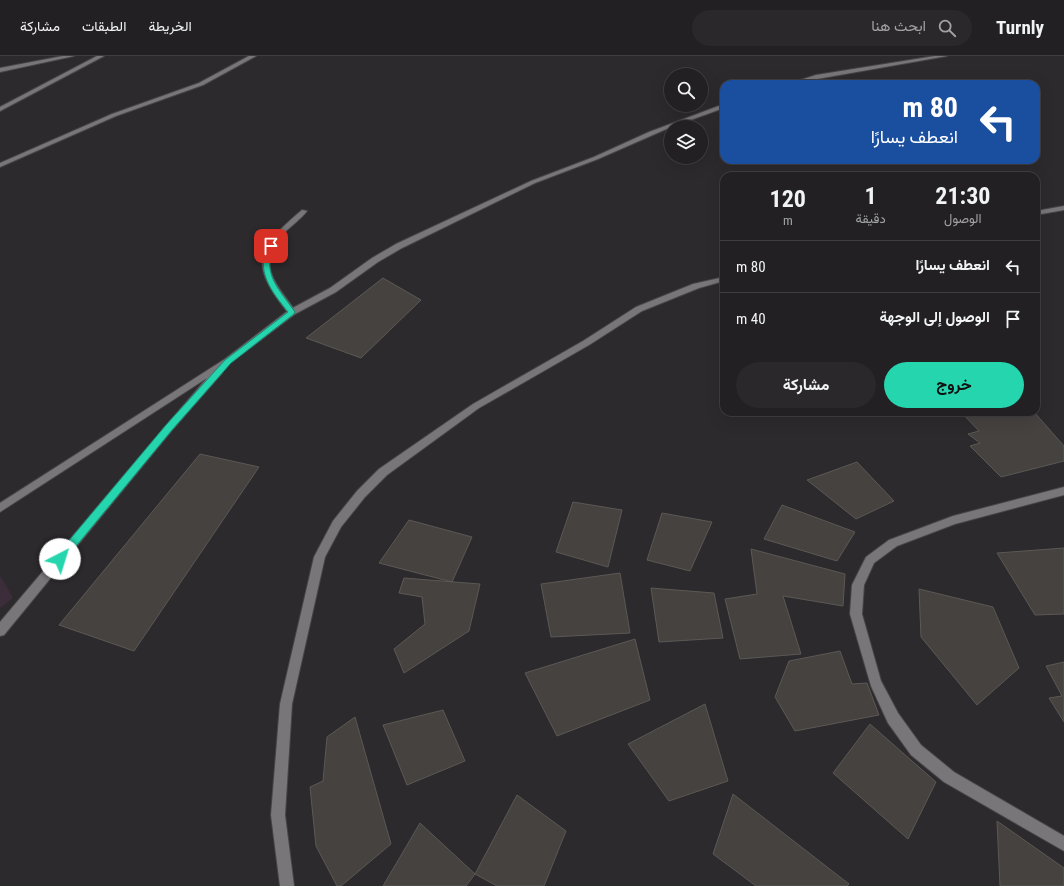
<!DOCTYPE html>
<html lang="ar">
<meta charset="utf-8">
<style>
:root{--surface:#222022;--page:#2a282a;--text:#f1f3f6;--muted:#a2a3a5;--line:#3f3e40;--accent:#25d5ae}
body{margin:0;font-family:"Roboto Condensed",Vazirmatn,sans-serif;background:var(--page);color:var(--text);direction:rtl;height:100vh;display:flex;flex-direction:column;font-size:15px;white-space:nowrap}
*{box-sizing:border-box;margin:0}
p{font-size:13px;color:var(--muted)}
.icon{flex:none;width:22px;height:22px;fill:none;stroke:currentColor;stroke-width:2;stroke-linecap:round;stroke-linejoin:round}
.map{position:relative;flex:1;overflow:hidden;direction:ltr}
.drawer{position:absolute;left:720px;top:116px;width:320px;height:244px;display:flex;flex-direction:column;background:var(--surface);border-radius:12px;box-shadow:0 4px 16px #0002,0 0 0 1px var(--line);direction:rtl}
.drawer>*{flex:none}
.guide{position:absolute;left:720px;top:24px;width:320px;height:84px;border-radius:12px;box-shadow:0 4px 16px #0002,0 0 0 1px var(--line);direction:rtl;background:#1a4fa0;color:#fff;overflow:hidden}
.tools{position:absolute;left:664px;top:12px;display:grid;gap:8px}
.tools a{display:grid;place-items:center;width:44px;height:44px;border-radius:50%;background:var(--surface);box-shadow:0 4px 16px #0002,0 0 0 1px var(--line);font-size:20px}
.pin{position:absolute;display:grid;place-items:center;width:34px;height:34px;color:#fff;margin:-17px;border-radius:8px;box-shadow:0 2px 6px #0006}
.me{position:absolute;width:44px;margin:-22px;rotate:40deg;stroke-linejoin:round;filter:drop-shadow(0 0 3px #0008)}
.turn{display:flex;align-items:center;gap:14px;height:84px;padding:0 16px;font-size:18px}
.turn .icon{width:52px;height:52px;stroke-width:2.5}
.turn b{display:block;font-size:28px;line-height:34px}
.eta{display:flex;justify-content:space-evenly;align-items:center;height:68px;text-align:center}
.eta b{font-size:24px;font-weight:700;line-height:28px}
.cta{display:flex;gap:8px;margin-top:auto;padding:8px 16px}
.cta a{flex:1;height:46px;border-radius:24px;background:var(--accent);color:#111;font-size:16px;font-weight:700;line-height:46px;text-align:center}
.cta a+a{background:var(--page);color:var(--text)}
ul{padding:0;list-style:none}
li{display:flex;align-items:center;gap:12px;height:52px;padding:0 16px;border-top:1px solid var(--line)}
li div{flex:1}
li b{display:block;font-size:15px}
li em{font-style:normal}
header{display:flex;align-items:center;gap:24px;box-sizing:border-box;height:56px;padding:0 20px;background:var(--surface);border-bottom:1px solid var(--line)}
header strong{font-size:19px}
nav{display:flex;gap:22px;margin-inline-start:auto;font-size:14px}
.search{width:280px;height:36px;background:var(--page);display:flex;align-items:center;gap:10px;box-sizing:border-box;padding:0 14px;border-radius:22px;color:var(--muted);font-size:15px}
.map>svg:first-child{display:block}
.commercial{fill:#3c2d3a}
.building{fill:#454240;stroke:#5b5855}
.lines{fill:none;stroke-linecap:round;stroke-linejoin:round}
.minor-casing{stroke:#474547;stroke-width:2}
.secondary-casing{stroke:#474547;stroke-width:2}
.minor{fill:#797679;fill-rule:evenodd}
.secondary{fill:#797679;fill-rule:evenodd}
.route{fill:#25d5ae;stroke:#188a71}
</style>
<header>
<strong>Turnly</strong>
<div class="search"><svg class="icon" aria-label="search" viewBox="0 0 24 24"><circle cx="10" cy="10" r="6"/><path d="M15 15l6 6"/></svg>ابحث هنا</div>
<nav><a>الخريطة</a><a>الطبقات</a><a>مشاركة</a></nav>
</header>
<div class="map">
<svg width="1064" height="830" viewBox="0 0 1064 830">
<rect width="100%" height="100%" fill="#2d2a2d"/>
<path class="commercial" d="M0 519 13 542 0 552Z"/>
<path class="building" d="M383 222 421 244 361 302 306 282Z
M961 356H1034L1064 390V405L1001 421 970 390 980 387 968 378 979 375Z
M200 398 259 411 134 595 59 569Z
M857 406 894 445 856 463 807 424Z
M573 446 622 454 608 511 556 496Z
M782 449 855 476 837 505 764 483Z
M662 457 712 466 690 515 647 504Z
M409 464 472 481 452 526 379 507Z
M1064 492V558L1035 559 997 497Z
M751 493 845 518 843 550 783 540 801 598 740 603 725 543 757 538Z
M620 517 630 577 551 581 541 528Z
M404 522 480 528 469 575 404 617 394 593 425 568 422 541 399 537Z
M651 532 714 537 723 582 659 586Z
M919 533 993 551 1019 612 977 649 921 581Z
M635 583 650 644 557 680 525 617Z
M840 595 852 628 867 627 879 659 795 675 775 641 789 605Z
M1064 606V666L1049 642 1062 640 1046 610Z
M705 648 728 725 669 745 628 688Z
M443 654 465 705 407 729 383 669Z
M355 661 391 788 341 830H337L316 790 310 731 323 725 327 681Z
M870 668 936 726 908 783 833 717Z
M733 738 849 828 847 830H756L713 798Z
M517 739 566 775 544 830H497L475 818Z
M997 765 1064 812V830H1000Z
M420 767 475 818 466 830H383Z"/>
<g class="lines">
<defs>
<path id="minor" d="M63 0H74L0 16V12Z
M97 0H104L0 55V51Z
M249 0H256L203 29 116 60 0 111V107L112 58 199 27Z
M1064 150V154L1036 159V155Z
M302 154 307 155C301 163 292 169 285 176 254 209 276 227 296 256L292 259 289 258C249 208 255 194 302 154Z
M724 221V225L699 232 642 255 589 289 479 352 387 419 365 441 341 471 325 501 292 648 285 759 294 830H280L271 759 280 648 314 501 333 465 357 435 379 413 473 348 583 285 636 251 693 228Z
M1064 431V439L955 468 897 490 874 507 864 529 862 558 881 625 898 657 921 689 954 716 1064 780V795L944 726 911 699 888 667 871 630 850 558 852 529 866 501 889 484 953 460Z"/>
<path id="secondary" d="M935 0H947L817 23 797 28H788L816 19Z
M724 48V52L671 71 598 103 535 127 402 192 378 206 336 236 295 258 222 313 223 315 222 317 172 374 4 579 0 580V566L166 370 207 322 0 456V447L225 303 289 254 330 232 372 202 396 188 531 125 594 101 649 76Z"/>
</defs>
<use href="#minor" class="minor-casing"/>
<use href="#secondary" class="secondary-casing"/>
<use href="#minor" class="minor"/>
<use href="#secondary" class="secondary"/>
</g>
<path class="route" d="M269 188 274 190C261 218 280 234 295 256L294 258 231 307 172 374 63 506H56L55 503 56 500 166 369 225 304 288 256C272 236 254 214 269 188Z"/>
</svg>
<div class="tools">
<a><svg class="icon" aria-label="search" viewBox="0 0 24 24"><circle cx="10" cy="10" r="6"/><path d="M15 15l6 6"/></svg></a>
<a><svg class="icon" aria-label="layers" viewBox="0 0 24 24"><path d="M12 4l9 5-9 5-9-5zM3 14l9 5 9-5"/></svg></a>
</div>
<div class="pin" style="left:271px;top:190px;background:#d93025"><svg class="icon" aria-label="arrive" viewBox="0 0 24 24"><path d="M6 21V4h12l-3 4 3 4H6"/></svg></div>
<svg class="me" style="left:60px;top:503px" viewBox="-20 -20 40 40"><circle r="19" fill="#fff"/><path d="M0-13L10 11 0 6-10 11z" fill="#25d5ae"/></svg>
<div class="guide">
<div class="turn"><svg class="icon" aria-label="left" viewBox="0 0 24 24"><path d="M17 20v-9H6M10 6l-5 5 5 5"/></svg><div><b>80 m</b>انعطف يسارًا</div></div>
</div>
<section class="drawer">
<div class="eta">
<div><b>21:30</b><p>الوصول</p></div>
<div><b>1</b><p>دقيقة</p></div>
<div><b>120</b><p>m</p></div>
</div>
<ul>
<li><svg class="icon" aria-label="left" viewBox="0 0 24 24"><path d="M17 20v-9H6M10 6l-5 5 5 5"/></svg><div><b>انعطف يسارًا</b></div><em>80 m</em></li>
<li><svg class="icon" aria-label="arrive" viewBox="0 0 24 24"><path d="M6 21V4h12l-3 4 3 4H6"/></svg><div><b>الوصول إلى الوجهة</b></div><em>40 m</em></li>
</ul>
<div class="cta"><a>خروج</a><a>مشاركة</a></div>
</section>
</div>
